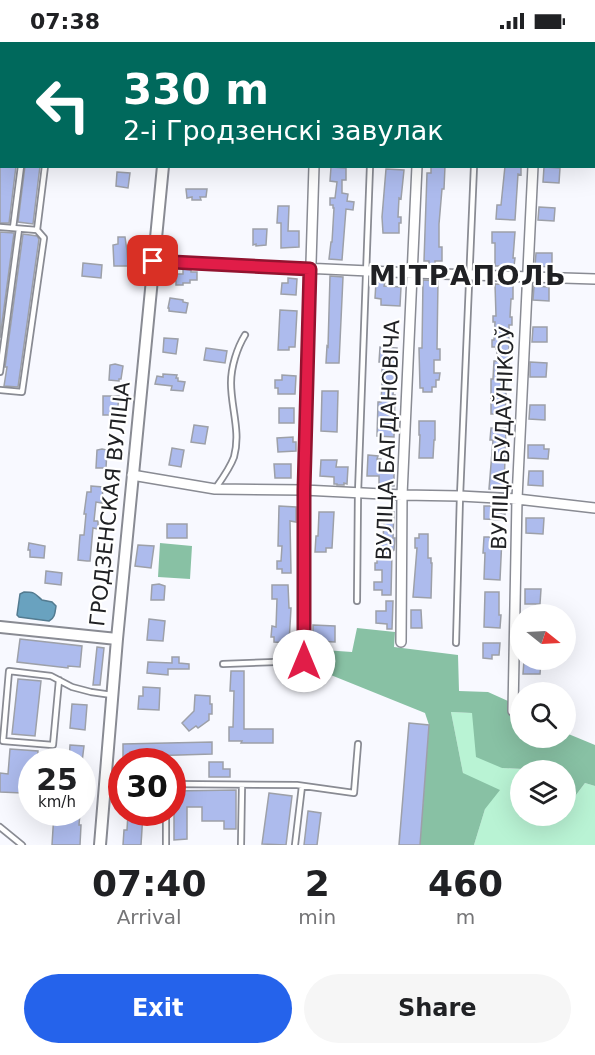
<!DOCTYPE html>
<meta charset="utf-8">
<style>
:root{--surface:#fff;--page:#f6f6f6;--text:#202124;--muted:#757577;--accent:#2563eb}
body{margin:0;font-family:"DejaVu Sans",sans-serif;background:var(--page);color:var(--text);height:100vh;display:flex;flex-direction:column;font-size:22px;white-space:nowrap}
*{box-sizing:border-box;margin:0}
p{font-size:20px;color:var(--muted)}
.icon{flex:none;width:33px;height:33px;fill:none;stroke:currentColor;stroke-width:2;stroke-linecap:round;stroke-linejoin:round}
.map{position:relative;height:803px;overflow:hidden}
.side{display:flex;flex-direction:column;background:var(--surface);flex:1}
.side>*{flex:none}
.hud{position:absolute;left:0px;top:0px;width:596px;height:126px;box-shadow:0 6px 24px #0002;background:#00695c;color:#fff;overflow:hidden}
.needle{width:39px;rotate:108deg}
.tools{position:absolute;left:510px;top:562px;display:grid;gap:12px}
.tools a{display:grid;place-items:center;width:66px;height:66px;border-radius:50%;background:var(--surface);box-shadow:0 6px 24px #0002;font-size:30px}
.speed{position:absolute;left:18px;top:706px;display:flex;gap:12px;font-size:30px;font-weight:700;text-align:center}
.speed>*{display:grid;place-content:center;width:78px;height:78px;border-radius:50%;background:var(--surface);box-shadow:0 6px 24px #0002;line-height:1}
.speed small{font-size:15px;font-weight:400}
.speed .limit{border:9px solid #d22;background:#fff;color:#111}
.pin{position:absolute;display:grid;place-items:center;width:51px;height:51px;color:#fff;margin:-26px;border-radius:12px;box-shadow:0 3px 9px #0006}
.me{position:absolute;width:66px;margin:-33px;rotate:0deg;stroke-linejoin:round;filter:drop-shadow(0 0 4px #0008)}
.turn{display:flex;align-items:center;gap:21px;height:126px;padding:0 24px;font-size:27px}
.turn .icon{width:78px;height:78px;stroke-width:2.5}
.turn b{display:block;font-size:42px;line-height:51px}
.eta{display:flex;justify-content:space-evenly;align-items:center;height:102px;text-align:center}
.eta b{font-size:36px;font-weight:700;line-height:42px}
.primary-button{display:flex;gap:12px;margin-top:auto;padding:12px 24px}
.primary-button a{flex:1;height:69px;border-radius:36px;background:var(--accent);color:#fff;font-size:24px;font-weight:700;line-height:69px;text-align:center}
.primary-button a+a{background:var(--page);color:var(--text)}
.status{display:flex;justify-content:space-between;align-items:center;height:42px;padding:0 30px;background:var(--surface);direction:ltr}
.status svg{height:16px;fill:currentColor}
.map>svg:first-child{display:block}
.green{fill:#b9f3d4}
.forest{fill:#88c1a4}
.water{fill:#69a2bf;stroke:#537b90;stroke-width:1.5}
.building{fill:#adbbed;stroke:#9da0a8;stroke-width:1.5}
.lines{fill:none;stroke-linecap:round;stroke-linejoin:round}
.service-casing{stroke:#898b93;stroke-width:8}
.minor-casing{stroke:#898b93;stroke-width:12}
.tertiary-casing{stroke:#898b93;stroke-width:14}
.service{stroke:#fff;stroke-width:4.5}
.minor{stroke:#fff;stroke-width:9}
.tertiary{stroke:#fff;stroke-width:10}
.route-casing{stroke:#92132f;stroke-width:15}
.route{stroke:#e11d48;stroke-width:10}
.labels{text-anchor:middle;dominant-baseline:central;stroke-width:4.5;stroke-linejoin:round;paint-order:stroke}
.street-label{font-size:21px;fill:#202124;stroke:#fff}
.district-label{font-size:27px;font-weight:bold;letter-spacing:1.5px;fill:#202124;stroke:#fff}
</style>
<div class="status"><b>07:38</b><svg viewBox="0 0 49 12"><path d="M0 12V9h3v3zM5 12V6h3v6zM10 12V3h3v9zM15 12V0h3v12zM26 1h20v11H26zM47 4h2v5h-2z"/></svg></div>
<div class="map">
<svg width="595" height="803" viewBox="0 0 595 803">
<rect width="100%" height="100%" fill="#f8f9ff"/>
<path class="green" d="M451 670 472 671 502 726 544 728V729H520V774H566V764L567 765 585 741 595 744V803H474L485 767 463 731Z"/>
<path class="forest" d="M160 501 192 504 190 537 158 535Z
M357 586 395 590 394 605 458 613 459 649 488 650 508 659V671L520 672V696H566V691L595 703V744L585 741 567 765 566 764V729L502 726 476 715 472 671 451 670 463 731 500 748 485 767 474 803H420L429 683 425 671 306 623 310 607 352 610Z"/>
<path class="water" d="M24 550C35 550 34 551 42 558L52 560 56 564C55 571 55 576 49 579L19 575 17 573 20 552Z"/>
<path class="building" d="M0 124H16L9 181H0Z
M25 124H40L33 182 18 180Z
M431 124H445L444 147H442L439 182V205H442V219H435V222H429V219H424L427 131H431Z
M505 124H521V133L518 132 515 178 496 177 497 163H501Z
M331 125 346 126V138H342V151L348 152 347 159 354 160 353 168 346 167 342 218 329 217 331 200H332L334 166H333V163H330V156H335L337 140 330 139Z
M544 125 560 126 559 141 543 140Z
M386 127 404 128 401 157 399 156 398 175H401V181H399V191H383L382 175Z
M117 130 130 131 128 146 116 144Z
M186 147H207L206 155H200L201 158H192V155L187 156Z
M278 164H289L288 189H299V205L281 206V181H277Z
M539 165 555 166 554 179 538 178Z
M253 187H267L266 203 256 204V202L253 203Z
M0 190 14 191 0 296Z
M492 190H515L513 216H515L514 224H495V201H492Z
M23 192 37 194 39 197 18 345 4 344 7 325H5Z
M118 195H125L127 209 128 224H114L113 203 118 202Z
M536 211H552V225L535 224Z
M83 221 102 223 101 236 82 234Z
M183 227 191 228V230H197V238H190V241H183V243H176V239H171V232H183Z
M330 234 343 235 339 321H326L327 304 328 305Z
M288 236 297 237 296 253 281 252 282 241H288Z
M423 238 438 239 437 307H440V318H434V331H440L439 338H436V345H432V350H423V346H420L419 306H422Z
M376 240H385L384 244 401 245 400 264 381 263V257L375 256Z
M495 242 513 243V257H511L510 275H512V283H509V331H507L505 372H491V337H493L494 319H497V307H496V305H492V298H494L495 280H493V274H496Z
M534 244 549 245V259L533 258Z
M170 256 183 258V260L188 261 186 271 169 269V266H168Z
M280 268 297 269 295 305H289V308H278Z
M533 285H547V300H532Z
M164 296 178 297 176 312 163 310Z
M380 305 397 306 393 353H395L394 395 377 394 378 360H381L382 342V320H379Z
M206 306 227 309 225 321 204 318Z
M530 320 547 321 546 335H530Z
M115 322 123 324 121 337H119V339L109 338 110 323Z
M163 332 177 333 176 336H178V339L185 340 183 349 171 348 172 344 155 342 157 334 163 335Z
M282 333 296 334 295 352H278V346H275V338H282Z
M322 349H338L337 390 321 389Z
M103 354H119L117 373H103Z
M530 363H545V378L529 377Z
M279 366H294V381H279Z
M419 379H435V398H434L433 416H419L420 393H419Z
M194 383 208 385 205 402 191 400Z
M491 386H506L504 447H489L493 398H490Z
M293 395V400H296V409L278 410 277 396Z
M528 403H544V407H549L548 417 528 416Z
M172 406 184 408 181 425 169 423Z
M102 407 107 408 106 426H96L97 408Z
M368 413 378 414 377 417H381V425L394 426V444L379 443V434H367Z
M321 418H337L336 425H348L347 442 344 441V443H337V442H334V435L320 434Z
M274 422H291V436H275Z
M529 429H543V444L528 443Z
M91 444 103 445 102 461 96 460 94 479H98V487L93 486 90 519H87L78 518 80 493H84L86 472H84L87 450H91Z
M279 464 296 465V480L290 479 291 531H282V527H277V519H281L282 504H278Z
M484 464H502L501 472H505L504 478 484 477Z
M384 469 394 470 393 496H395L394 508H393L392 511 391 553H382V548H374V540H382V528H375V521H377V517H380L381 496H383L384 481H378V474L383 475Z
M319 470H334L332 506H326V510H315L316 494H318Z
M526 476H544L543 492 526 491Z
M167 482H187V496H167Z
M419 492H428V516H431V521H432L431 556 413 555 417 506H415V496H419Z
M484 495H502L500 538 484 537 485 511H483Z
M29 501 45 504 44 516 30 515V508H28Z
M138 503 154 504 151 526 135 524Z
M46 529 62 531 61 543 45 541Z
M159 542 165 544 164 558H151L152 543Z
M272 543H288L289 566H291L289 601 274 600V595H271L272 584 276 585 277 557H272Z
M525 547H541L540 562H525Z
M485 550H499V573H501L500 586 484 585Z
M386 559H393L392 587H387V582L376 581V569H386Z
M411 568H421L422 586H411Z
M149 577 165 579 163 599 147 598Z
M313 583 335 584V600L313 599Z
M20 597 82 604 80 625 68 624V626L17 620Z
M483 601H500L499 613H492V617L483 616Z
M97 605 104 606 100 643H93Z
M172 615H179V621L189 622V627H168V633L147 631 148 620 172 621Z
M524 618H541L540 632H523Z
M231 629H244V687H273V701H241L242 699H229V685H233L234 649H230Z
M18 637 41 639 35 694 12 692Z
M143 645 160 646 159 668 138 667 139 654H143Z
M195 653 210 654V662H212V672H209V678L198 686 196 684 189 689 182 681 194 669Z
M72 662 87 663 85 688 70 686Z
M409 681 429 683 420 803H399Z
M212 700V712L147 714V710H130V720H123V702Z
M70 703 84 704 82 720H69Z
M10 707 38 709 37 720H32V724L30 723 29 747H22V751L0 750V731L8 732Z
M209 720H223V727H230V735H209Z
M236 748V787H224V779H202V765H187V797L174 798V749Z
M269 751 292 754 286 803 262 802Z
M308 769 321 771 317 803H304Z
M54 771H80L79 783H81L80 803H52Z
M128 771H143L141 803H123L124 788H127Z"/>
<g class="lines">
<defs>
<path id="service" d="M45 0 54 2
M11 2V0
M36 2V0
M60 2V0
M374 2V0
M479 2V0
M0 10H2
M0 94 2 81
M0 185 37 188 45 124
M13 186 21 124
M0 330 19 187
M0 348 22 350 44 196 37 188
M215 447C222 437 230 426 234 415 241 390 231 366 231 341 231 325 237 306 245 293
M357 559 358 451 370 124
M456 601 460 454 474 124
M223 622 304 619
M59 638 53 703 3 699 9 629 51 634 72 645 91 650 112 653
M106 739 122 740
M172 742 297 743 354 751 358 702
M0 785 22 803
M166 803V771
M241 803 242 743
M295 803 302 744"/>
<path id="minor" d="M319 2V0
M421 2V0
M539 2V0
M153 219 413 231 595 237
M132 433 215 447 304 448 402 453 460 454 517 457 595 466
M401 600 402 453 417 124
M304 619V448L314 124
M513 669 517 457 533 124"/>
<path id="tertiary" d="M172 2V0
M0 585 117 597
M100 803 117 597 163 124"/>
</defs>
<use href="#service" class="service-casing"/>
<use href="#minor" class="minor-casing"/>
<use href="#tertiary" class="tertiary-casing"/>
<use href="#service" class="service"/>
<use href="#minor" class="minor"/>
<use href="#tertiary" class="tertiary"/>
</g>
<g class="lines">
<defs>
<path id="route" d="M153 219 310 227 304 448V619"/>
</defs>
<use href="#route" class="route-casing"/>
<use href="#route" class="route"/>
</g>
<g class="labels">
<g class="street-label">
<text transform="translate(503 396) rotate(-88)">ВУЛІЦА БУДАЎНІКОЎ</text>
<text transform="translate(388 398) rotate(-88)">ВУЛІЦА БАГДАНОВІЧА</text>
<text transform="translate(110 462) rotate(-84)">ГРОДЗЕНСКАЯ ВУЛІЦА</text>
</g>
<g class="district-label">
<text x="468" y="233">МІТРАПОЛЬ</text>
</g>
</g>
</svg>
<div class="tools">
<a><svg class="needle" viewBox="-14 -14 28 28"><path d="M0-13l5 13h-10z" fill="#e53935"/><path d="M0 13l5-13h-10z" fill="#757577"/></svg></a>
<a><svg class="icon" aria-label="search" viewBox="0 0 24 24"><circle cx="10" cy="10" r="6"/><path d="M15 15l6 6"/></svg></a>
<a><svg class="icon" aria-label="layers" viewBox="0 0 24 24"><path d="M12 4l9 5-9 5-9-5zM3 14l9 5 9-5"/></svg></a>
</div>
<div class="speed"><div>25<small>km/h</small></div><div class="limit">30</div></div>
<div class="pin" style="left:153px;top:219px;background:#d93025"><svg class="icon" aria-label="arrive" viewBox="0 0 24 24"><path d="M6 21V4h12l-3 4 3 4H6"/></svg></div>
<svg class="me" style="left:304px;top:619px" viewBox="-20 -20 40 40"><circle r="19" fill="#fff"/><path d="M0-13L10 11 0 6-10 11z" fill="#e11d48"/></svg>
<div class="hud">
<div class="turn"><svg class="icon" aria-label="left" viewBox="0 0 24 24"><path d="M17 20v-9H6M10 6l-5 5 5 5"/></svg><div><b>330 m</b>2-і Гродзенскі завулак</div></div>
</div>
</div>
<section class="side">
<div class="eta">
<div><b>07:40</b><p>Arrival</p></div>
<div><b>2</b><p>min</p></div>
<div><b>460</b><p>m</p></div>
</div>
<div class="primary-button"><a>Exit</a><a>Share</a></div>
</section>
